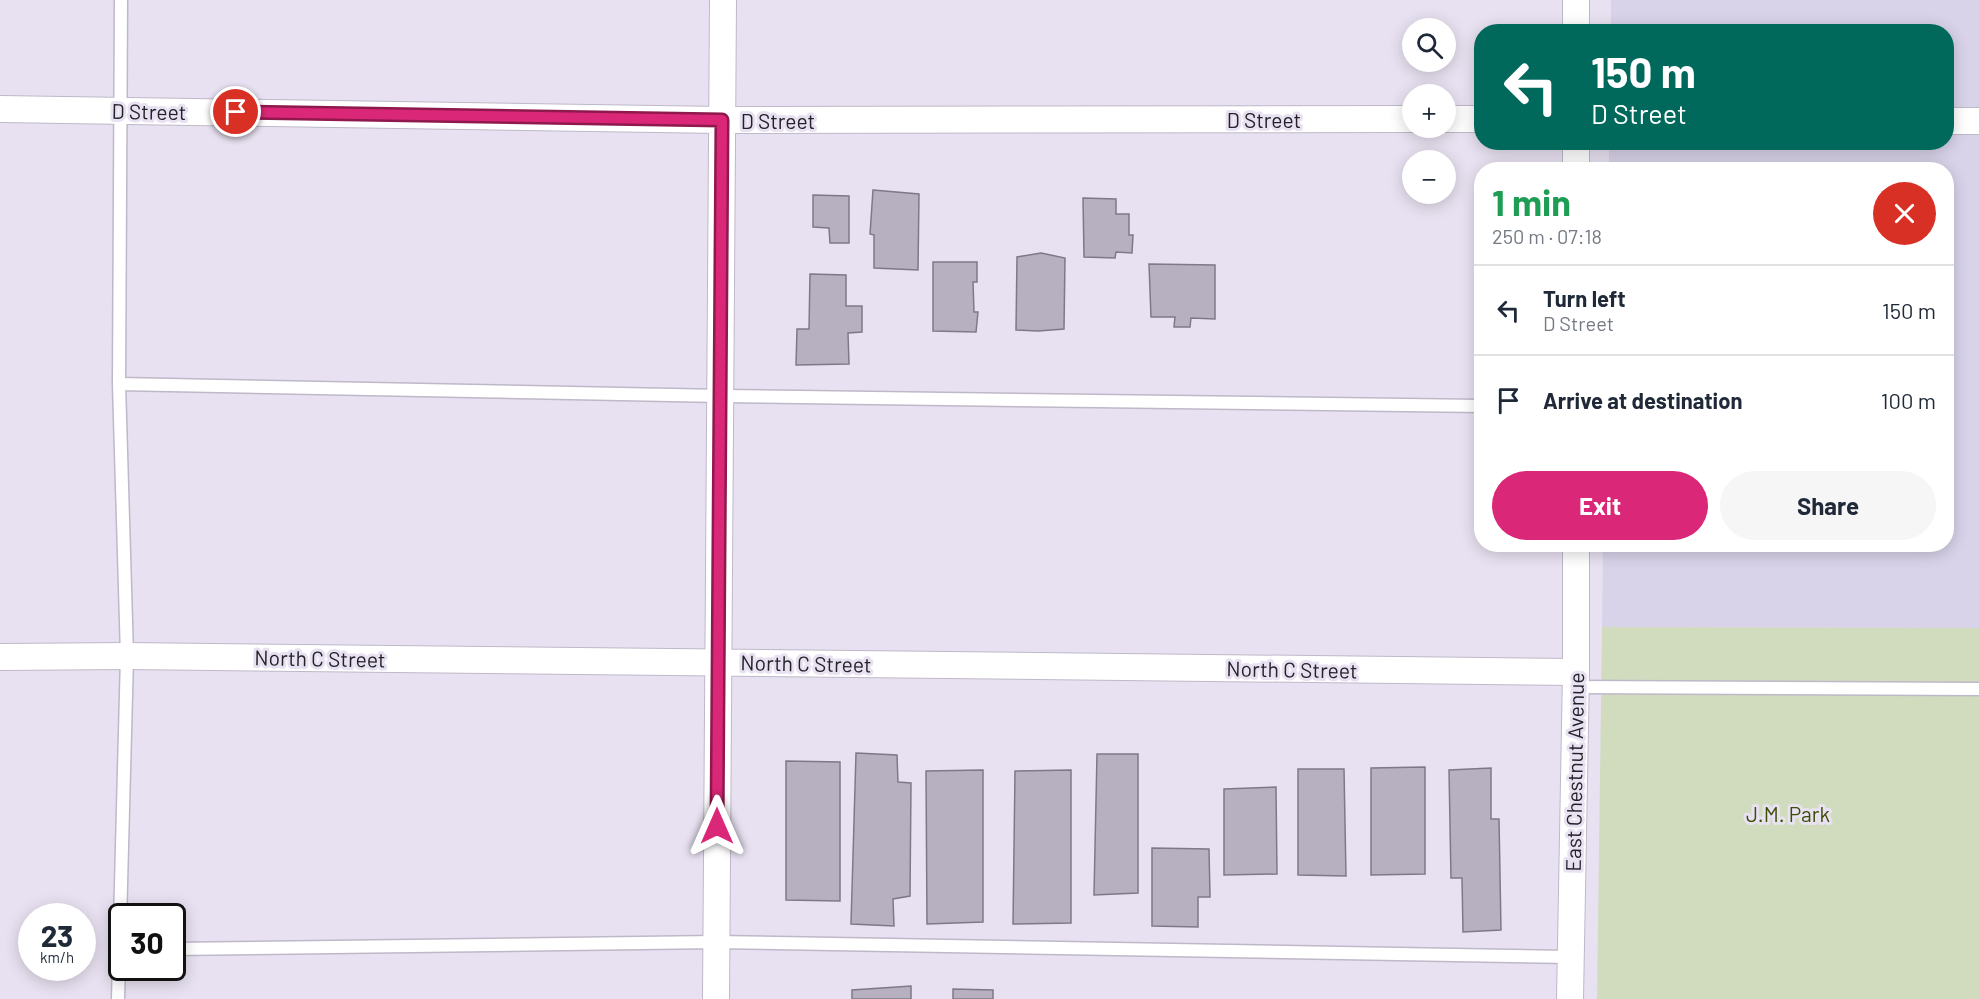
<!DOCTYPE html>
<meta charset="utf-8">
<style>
:root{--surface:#fff;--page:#f6f6f7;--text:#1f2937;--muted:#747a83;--line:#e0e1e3;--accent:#db2777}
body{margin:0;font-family:Barlow,sans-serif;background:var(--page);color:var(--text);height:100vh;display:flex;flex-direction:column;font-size:22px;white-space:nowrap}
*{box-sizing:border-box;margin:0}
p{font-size:20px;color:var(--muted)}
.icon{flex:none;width:33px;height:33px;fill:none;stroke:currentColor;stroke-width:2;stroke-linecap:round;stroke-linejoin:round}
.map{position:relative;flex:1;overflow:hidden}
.drawer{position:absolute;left:1474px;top:162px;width:480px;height:390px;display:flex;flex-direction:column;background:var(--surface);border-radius:24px;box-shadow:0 3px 15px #0003}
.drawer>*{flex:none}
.banner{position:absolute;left:1474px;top:24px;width:480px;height:126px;border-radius:24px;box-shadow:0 3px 15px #0003;background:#00695c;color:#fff;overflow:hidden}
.buttons{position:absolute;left:1402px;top:18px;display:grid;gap:12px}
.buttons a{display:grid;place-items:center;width:54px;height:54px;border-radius:50%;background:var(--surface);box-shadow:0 3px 15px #0003;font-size:30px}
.speed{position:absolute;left:18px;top:903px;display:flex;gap:12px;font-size:30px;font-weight:700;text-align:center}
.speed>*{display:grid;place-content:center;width:78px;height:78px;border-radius:50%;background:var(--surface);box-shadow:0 3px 15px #0003;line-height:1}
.speed small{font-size:15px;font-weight:400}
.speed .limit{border:3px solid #111;border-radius:9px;background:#fff;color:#111}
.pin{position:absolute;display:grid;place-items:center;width:51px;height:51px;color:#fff;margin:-26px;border:3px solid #fff;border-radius:50%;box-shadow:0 2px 6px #0007}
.me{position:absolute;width:66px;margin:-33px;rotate:0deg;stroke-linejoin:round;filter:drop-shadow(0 0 4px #0008)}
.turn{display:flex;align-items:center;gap:21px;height:126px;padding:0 18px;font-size:27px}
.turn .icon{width:78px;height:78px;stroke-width:2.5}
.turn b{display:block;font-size:42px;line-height:51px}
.round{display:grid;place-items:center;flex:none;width:63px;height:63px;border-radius:32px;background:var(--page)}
.summary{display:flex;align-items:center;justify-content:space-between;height:102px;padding:0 18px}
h1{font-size:36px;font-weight:700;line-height:45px;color:#1e9e55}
.action{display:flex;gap:12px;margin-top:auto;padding:12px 18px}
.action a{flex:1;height:69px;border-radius:36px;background:var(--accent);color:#fff;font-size:24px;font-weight:700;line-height:69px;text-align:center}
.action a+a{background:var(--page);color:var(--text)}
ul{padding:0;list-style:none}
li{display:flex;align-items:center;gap:18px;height:90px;padding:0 18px;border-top:2px solid var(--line)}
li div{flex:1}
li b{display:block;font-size:22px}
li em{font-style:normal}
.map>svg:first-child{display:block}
.industrial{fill:#d8d3e9}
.green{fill:#d1dcbf}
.building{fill:#b7b0c0;stroke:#7f7987;stroke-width:1.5}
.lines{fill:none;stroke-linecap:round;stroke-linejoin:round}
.service-casing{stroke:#bfb8c8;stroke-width:15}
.minor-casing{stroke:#bfb8c8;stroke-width:28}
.service{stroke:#fff;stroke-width:12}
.minor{stroke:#fff;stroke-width:26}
.route-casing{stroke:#8e194d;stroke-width:15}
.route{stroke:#db2777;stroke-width:10}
.labels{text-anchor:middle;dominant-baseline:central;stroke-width:6;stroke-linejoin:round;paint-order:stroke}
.street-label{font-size:21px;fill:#242228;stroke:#e8e1f1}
.park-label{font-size:21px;fill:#3a4d00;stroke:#e8e1f1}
</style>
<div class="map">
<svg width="1979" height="999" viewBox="0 0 1979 999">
<rect width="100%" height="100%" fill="#e8e1f1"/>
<path class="industrial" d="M1611 0H1979V628L1602 627 1603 545 1947 544V170L1609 169V143L1947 142V32L1611 31Z"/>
<path class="green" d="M1602 627 1979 628V999H1597Z"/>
<path class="building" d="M873 190 919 194 918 270 874 268V235L870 234Z
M813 195 849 196V243H830L829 228 813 227Z
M1083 198 1116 199V214H1129V235H1133L1132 253 1116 252 1115 258 1084 257Z
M1041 253 1065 258 1064 329 1038 331 1016 330 1017 257Z
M933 262H977V282H973L974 312H978L976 332 933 331Z
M1149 264 1215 265V319L1191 318 1190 327H1174L1175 317H1151Z
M810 274 846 275V306H862V332L848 333 849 364 796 365 797 329H809Z
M856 753 897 755 898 782 911 783 910 896 893 899 894 926 851 924Z
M1097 754H1138V893L1094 895Z
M786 761 840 762V901L786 900Z
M1425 767V874L1371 875V768Z
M1491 768V819H1499L1501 930 1463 932 1462 878H1451L1449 770Z
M1298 769H1344L1346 876 1298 875Z
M983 770V922L927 924 926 771Z
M1071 770V923L1013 924 1015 771Z
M1276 787 1277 874 1224 875V789Z
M1152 848 1209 849 1210 897H1198V927L1152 926Z
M911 986V999H852V990Z
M953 989 993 990V999H953Z"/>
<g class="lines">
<defs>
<path id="service" d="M119 384 721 396 1482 406
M1575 687 1979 689
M172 949 716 942 1571 957
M118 999 127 656 119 384 121 0"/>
<path id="minor" d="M1576 0V32
M0 109 722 120 1413 119
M1446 119H1482
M1947 121H1979
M1576 170V142
M0 657 127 656 1576 672
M716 999 723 0
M1570 999 1576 672V544"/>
</defs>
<use href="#service" class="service-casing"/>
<use href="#minor" class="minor-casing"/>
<use href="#service" class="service"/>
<use href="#minor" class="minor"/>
</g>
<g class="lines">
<defs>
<path id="route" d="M236 112 722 120 717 826"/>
</defs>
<use href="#route" class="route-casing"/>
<use href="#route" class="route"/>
</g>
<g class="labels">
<g class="street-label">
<text transform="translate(149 111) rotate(1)">D Street</text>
<text x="1264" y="119">D Street</text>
<text x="778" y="120">D Street</text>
<text transform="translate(320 658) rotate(1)">North C Street</text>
<text transform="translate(806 663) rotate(1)">North C Street</text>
<text transform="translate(1292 669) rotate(1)">North C Street</text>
<text transform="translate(1574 772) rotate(-89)">East Chestnut Avenue</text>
</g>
<g class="park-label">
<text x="1788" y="813">J.M. Park</text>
</g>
</g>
</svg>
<div class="buttons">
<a><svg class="icon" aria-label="search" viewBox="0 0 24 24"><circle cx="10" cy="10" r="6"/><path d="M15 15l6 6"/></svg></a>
<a>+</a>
<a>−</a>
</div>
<div class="speed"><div>23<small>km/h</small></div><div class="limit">30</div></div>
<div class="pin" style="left:236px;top:112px;background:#d93025"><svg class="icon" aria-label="arrive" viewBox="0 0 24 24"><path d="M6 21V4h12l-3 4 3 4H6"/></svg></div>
<svg class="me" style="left:717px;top:826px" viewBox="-20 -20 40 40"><path d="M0-17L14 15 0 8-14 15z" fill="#db2777" stroke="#fff" stroke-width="4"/></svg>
<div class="banner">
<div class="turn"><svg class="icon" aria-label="left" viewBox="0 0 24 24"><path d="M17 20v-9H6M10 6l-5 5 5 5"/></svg><div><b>150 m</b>D Street</div></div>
</div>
<section class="drawer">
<div class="summary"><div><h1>1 min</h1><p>250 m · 07:18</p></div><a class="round" style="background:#d93025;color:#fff"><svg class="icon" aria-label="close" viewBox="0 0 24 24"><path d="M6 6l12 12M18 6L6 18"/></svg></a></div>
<ul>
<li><svg class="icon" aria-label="left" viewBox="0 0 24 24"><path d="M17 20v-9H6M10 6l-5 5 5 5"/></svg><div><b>Turn left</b><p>D Street</p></div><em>150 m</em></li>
<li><svg class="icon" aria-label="arrive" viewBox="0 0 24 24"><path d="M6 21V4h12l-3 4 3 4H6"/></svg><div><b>Arrive at destination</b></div><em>100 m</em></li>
</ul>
<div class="action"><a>Exit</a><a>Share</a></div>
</section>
</div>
